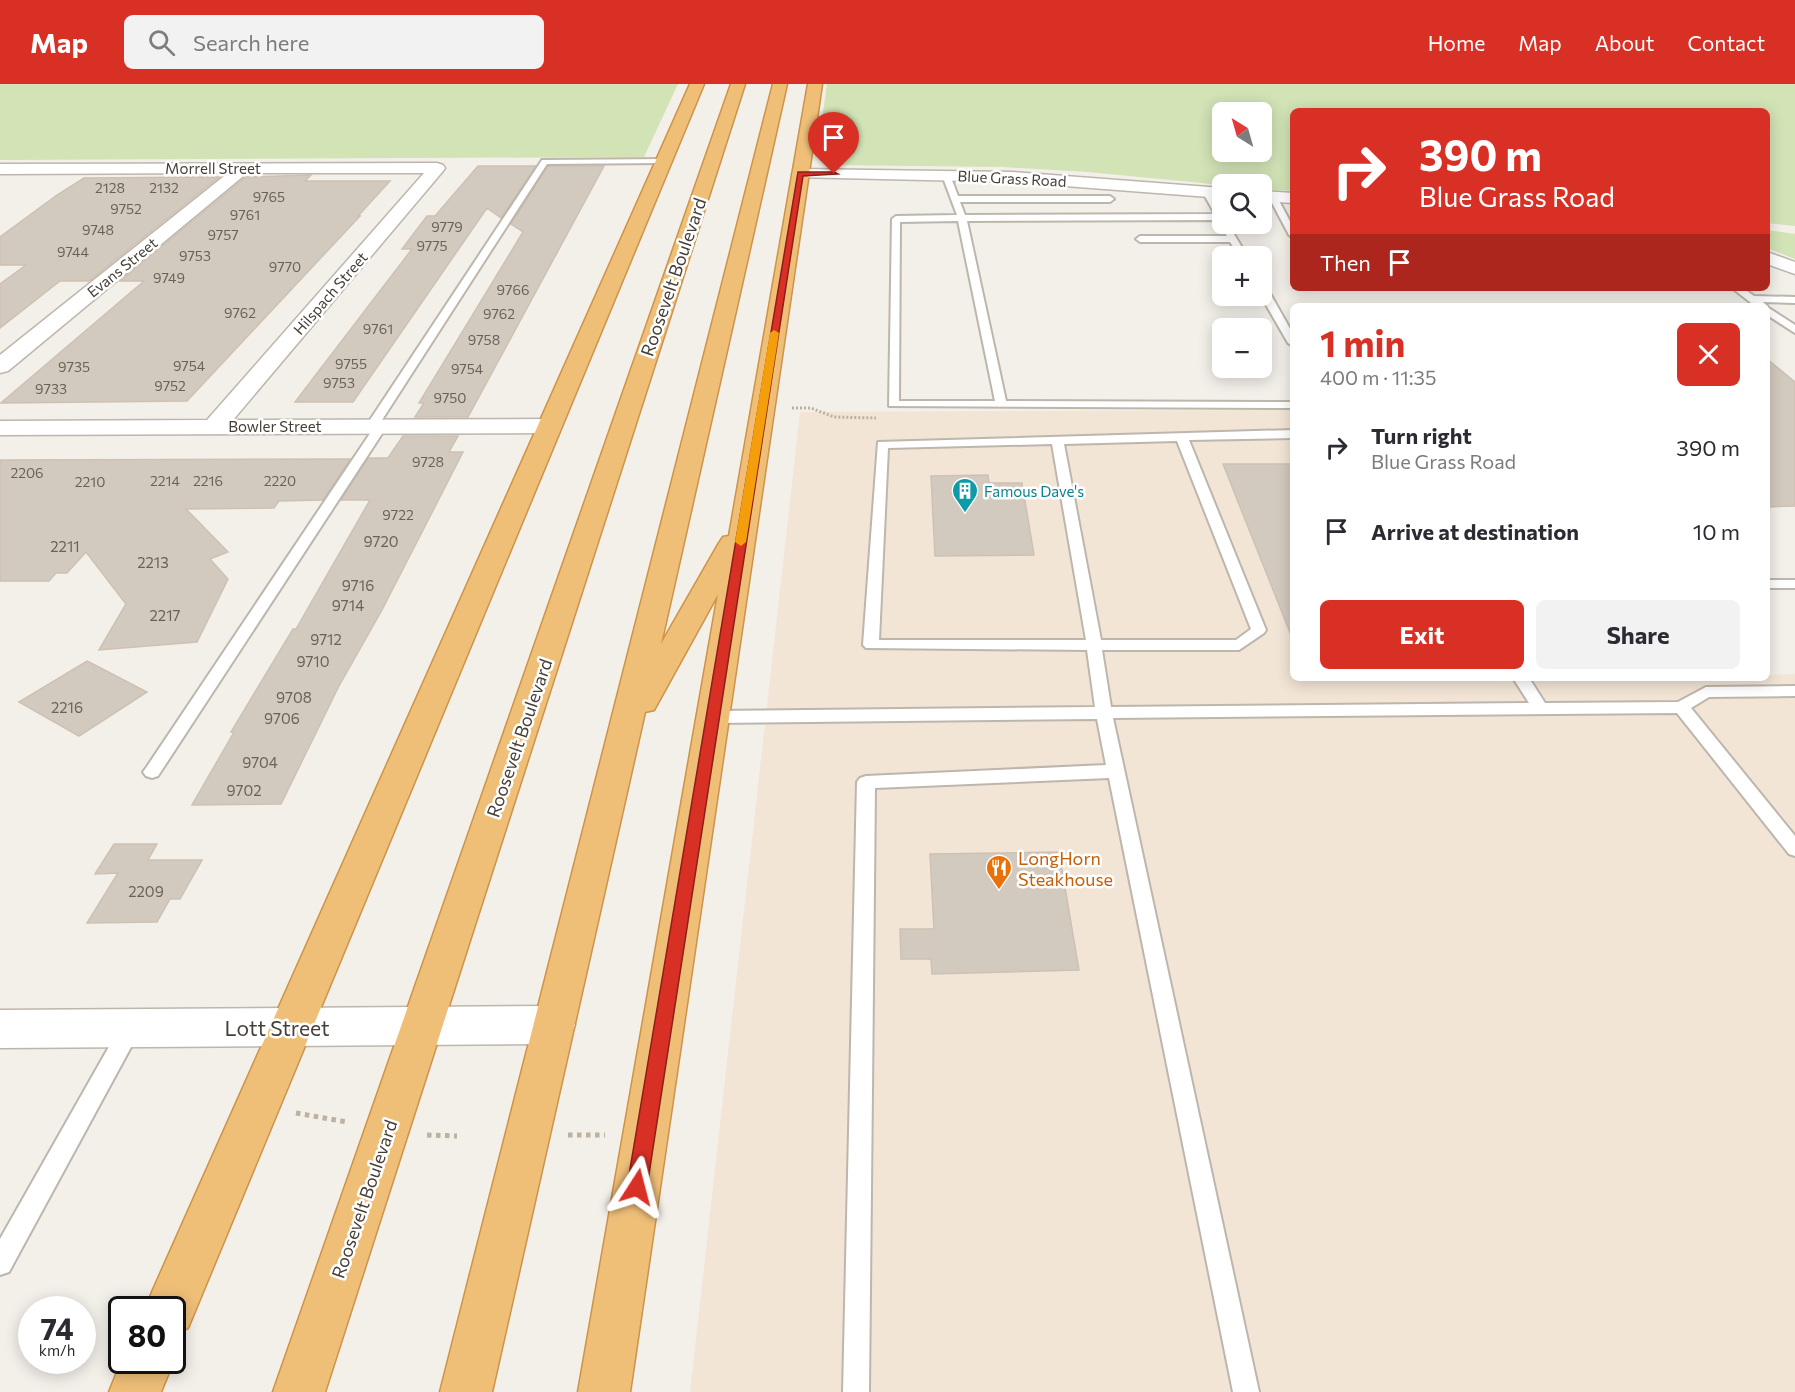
<!DOCTYPE html>
<meta charset="utf-8">
<style>
:root{--surface:#fff;--page:#f2f2f3;--text:#2b2b33;--muted:#7c7c81;--accent:#d93025}
body{margin:0;font-family:Commissioner,sans-serif;background:var(--page);color:var(--text);height:100vh;display:flex;flex-direction:column;font-size:22px;white-space:nowrap}
*{box-sizing:border-box;margin:0}
p{font-size:20px;color:var(--muted)}
.icon{flex:none;width:33px;height:33px;fill:none;stroke:currentColor;stroke-width:2;stroke-linecap:round;stroke-linejoin:round}
.map{position:relative;flex:1;overflow:hidden}
.drawer{position:absolute;left:1290px;top:219px;width:480px;height:378px;display:flex;flex-direction:column;background:var(--surface);border-radius:9px;box-shadow:0 3px 15px #0003}
.drawer>*{flex:none}
.hud{position:absolute;left:1290px;top:24px;width:480px;height:183px;border-radius:9px;box-shadow:0 3px 15px #0003;background:#d93025;color:#fff;overflow:hidden}
.needle{width:39px;rotate:323deg}
.fabs{position:absolute;left:1212px;top:18px;display:grid;gap:12px}
.fabs a{display:grid;place-items:center;width:60px;height:60px;border-radius:9px;background:var(--surface);box-shadow:0 3px 15px #0003;font-size:30px}
.speed{position:absolute;left:18px;top:1212px;display:flex;gap:12px;font-size:30px;font-weight:700;text-align:center}
.speed>*{display:grid;place-content:center;width:78px;height:78px;border-radius:50%;background:var(--surface);box-shadow:0 3px 15px #0003;line-height:1}
.speed small{font-size:15px;font-weight:400}
.speed .limit{border:3px solid #111;border-radius:9px;background:#fff;color:#111}
.pin{position:absolute;display:grid;place-items:center;width:51px;height:51px;color:#fff;margin:-62px -26px;border-radius:50% 50% 50% 0;rotate:-45deg;box-shadow:0 0 6px #0007}
.pin .icon{rotate:45deg}
.me{position:absolute;width:66px;margin:-33px;rotate:9deg;stroke-linejoin:round;filter:drop-shadow(0 0 4px #0008)}
.turn{display:flex;align-items:center;gap:21px;height:126px;padding:0 30px;font-size:27px}
.turn .icon{width:78px;height:78px;stroke-width:2.5}
.turn b{display:block;font-size:42px;line-height:51px}
.then{display:flex;align-items:center;height:57px;padding:0 30px;background:#0003;gap:12px;font-size:22px}
.round{display:grid;place-items:center;flex:none;width:63px;height:63px;border-radius:9px;background:var(--page)}
.overview{display:flex;align-items:center;justify-content:space-between;height:102px;padding:0 30px}
h1{font-size:36px;font-weight:700;line-height:45px;color:var(--accent)}
.primary-button{display:flex;gap:12px;margin-top:auto;padding:12px 30px}
.primary-button a{flex:1;height:69px;border-radius:9px;background:var(--accent);color:#fff;font-size:24px;font-weight:700;line-height:69px;text-align:center}
.primary-button a+a{background:var(--page);color:var(--text)}
ul{padding:0;list-style:none}
li{display:flex;align-items:center;gap:18px;height:84px;padding:0 30px}
li div{flex:1}
li b{display:block;font-size:22px}
li em{font-style:normal}
header{display:flex;align-items:center;gap:36px;box-sizing:border-box;height:84px;padding:0 30px;background:var(--accent);color:#fff}
header strong{font-size:28px}
nav{display:flex;gap:33px;margin-inline-start:auto;font-size:21px}
.search{width:420px;height:54px;background:var(--page);display:flex;align-items:center;gap:15px;box-sizing:border-box;padding:0 21px;border-radius:9px;color:var(--muted);font-size:22px}
.map>svg:first-child{display:block}
.commercial{fill:#f2e5d6}
.green{fill:#d2e3b6;fill-rule:evenodd}
.building{fill:#d3cabf;stroke:#cdc1b3;stroke-width:1.5}
.lines{fill:none;stroke-linecap:round;stroke-linejoin:round}
.lane-casing{stroke:#bdb6ac;stroke-width:4}
.street-casing{stroke:#bdb6ac;stroke-width:3}
.highway-casing{stroke:#cd9348;stroke-width:3}
.path-far1{stroke:#bdb19f;stroke-width:3;stroke-dasharray:2 2;stroke-linecap:butt}
.path{stroke:#bdb19f;stroke-width:5;stroke-dasharray:4.5 4.5;stroke-linecap:butt}
.lane{fill:#fff;fill-rule:evenodd}
.street{fill:#fff;fill-rule:evenodd}
.highway{fill:#efbf78;fill-rule:evenodd}
.route{fill:#d93025;stroke:#8d1f18;stroke-width:1.5}
.slow{fill:#f59e0b}
.labels{text-anchor:middle;dominant-baseline:central;stroke-width:5;stroke-linejoin:round;paint-order:stroke}
.far-number-label{font-size:14px;fill:#69625a}
.far-street-label{font-size:15px;fill:#463f38;stroke:#fff}
.far-culture-label{font-size:15px;fill:#0d838f;stroke:#fff;text-anchor:start}
.number-label{font-size:15px;fill:#69625a}
.street-label{font-size:18px;fill:#463f38;stroke:#fff}
.food-label{font-size:18px;fill:#c56008;stroke:#fff;text-anchor:start}
.near-street-label{font-size:21px;fill:#463f38;stroke:#fff}
</style>
<header>
<strong>Map</strong>
<div class="search"><svg class="icon" aria-label="search" viewBox="0 0 24 24"><circle cx="10" cy="10" r="6"/><path d="M15 15l6 6"/></svg>Search here</div>
<nav><a>Home</a><a>Map</a><a>About</a><a>Contact</a></nav>
</header>
<div class="map">
<svg width="1795" height="1308" viewBox="0 0 1795 1308">
<rect width="100%" height="100%" fill="#f3efe9"/>
<path class="commercial" d="M1293 326V594H1767V591L1795 590V1308H690L800 328Z"/>
<path class="green" d="M0 0H678L644 73 0 76Z
M827 0H1795V142L1767 139V27H1293V107L1262 105V100L1222 101 1088 88 1003 83 831 81 820 77 817 71ZM1222 28H1262V68H1222Z
M1767 146 1795 150V175L1767 164Z"/>
<path class="building" d="M478 82H536L501 134 487 124 353 318H295L412 165H402L427 132H435Z
M548 82H604L468 333H415L424 319H419L523 148 511 140Z
M311 91 305 97H390L358 132H360L187 317 1 319 144 197H120L246 93Z
M219 93 89 197H60L0 244V200L26 181H0V153L57 111 84 94Z
M1767 275 1795 298V422L1767 423Z
M403 352H458L449 368H463L382 526 339 602 281 720 192 721 234 648H231L293 545H296L370 416H341L368 374H388Z
M350 375 323 416 279 417 274 424 186 425 228 468 210 475 228 495 197 558 99 566 126 520 86 468 67 489H56L49 497H0V376Z
M1223 380H1293V550L1291 551Z
M988 391 989 399H1022L1034 471 935 472 931 392Z
M87 577 147 608 79 652 19 618Z
M114 760H157L148 776H202L180 815H170L157 838 87 839 118 789 95 790Z
M1059 768 1079 886 932 890 931 875H901L900 845H934L930 770Z"/>
<g class="lines">
<defs>
<path id="lane" d="M666 75V79H663L547 80 380 339 387 342 158 692 152 694 146 692 143 688 146 684 373 345 366 342 542 76Z
M946 89 950 91 958 112H1110L1114 115 1110 118H960L965 131 1215 130 1202 107 1206 105C1216 111 1223 127 1222 139L1217 136 967 137 1006 317 1293 318V324L889 322 892 135 896 132 957 131 942 91ZM958 137 995 317H899L900 138Z
M1270 111 1277 113 1293 143V154L1289 151 1269 113Z
M1227 142 1231 145 1247 172H1239L1230 158H1140L1136 155 1140 152H1227L1223 145Z
M1262 201 1267 204 1293 250V262L1288 259 1261 212Z
M1732 204H1743L1754 212 1795 213V219L1763 218 1767 222H1755Z
M1767 223 1795 241V249L1767 231Z
M1293 346V354L1189 356 1266 546 1264 549 1239 566H1102L1111 623 1529 619 1513 594H1529L1545 619 1678 618 1706 603 1795 602V612L1709 613 1691 624 1795 752V772L1789 770 1677 629 1113 634 1259 1308H1233L1109 694 875 704 869 1308H843L857 698 860 694 866 692 1106 681 1097 635 711 639 705 637 703 633 705 629 711 627 1095 623 1087 566 866 564 863 561 878 358ZM1177 357 1251 545 1236 556H1101L1064 360ZM1052 360 1086 556H879L888 364Z
M1767 496H1795V504H1767Z
M130 936 137 938 140 945 137 952 9 1188 0 1191V1155L123 938Z"/>
<path id="street" d="M437 79 443 81 445 84 443 87 233 336 550 335 558 337 562 342 558 347 550 349 0 351V337L207 336 424 89H247L8 287 0 289V271L228 89 0 90V80Z
M800 85 1013 88 1222 104V114L1013 98 794 93 792 90Z
M1262 107 1293 109V119L1262 117Z
M1767 168 1795 178V190L1767 180Z
M554 922 569 928 575 941 569 954 554 960 0 964V926Z"/>
<path id="highway" d="M690 0H704L188 1244 172 1250V1226H145L152 1208Z
M731 0H745L325 1308H273Z
M773 0H787L661 560 719 459 723 453 729 452 808 0H822L630 1308H578L718 510 654 626 645 628 492 1308H440Z
M172 1273 174 1276 161 1308H109L122 1276H172Z"/>
</defs>
<use href="#lane" class="lane-casing"/>
<use href="#street" class="street-casing"/>
<use href="#highway" class="highway-casing"/>
<path class="path-far1" d="M792 324H811L834 333 876 334"/>
<path class="path" d="M296 1029 347 1038
M427 1051 457 1052
M568 1051H605"/>
<use href="#lane" class="lane"/>
<use href="#street" class="street"/>
<use href="#highway" class="highway"/>
</g>
<path class="route" d="M798 88H834L838 90 803 92 647 1103 644 1110 637 1113 630 1110 627 1103Z"/>
<path class="slow" d="M774 246 779 249 746 458 741 462 735 458 770 249Z"/>
<defs>
<symbol id="building-pin" viewBox="-11 -11 22 30"><path d="M0 17L-7.5 6A9.5 9.5 0 1 1 7.5 6Z" fill="#0f9aa8" stroke="#fff"/><path d="M-4-6H4V6H1V3H-1V6H-4ZM-2.5-4.3h1.7v1.8h-1.7ZM.8-4.3h1.7v1.8H.8ZM-2.5-1h1.7V.8h-1.7ZM.8-1h1.7V.8H.8Z" fill="#fff"/></symbol>
<symbol id="restaurant-pin" viewBox="-11 -11 22 30"><path d="M0 17L-7.5 6A9.5 9.5 0 1 1 7.5 6Z" fill="#e8710a" stroke="#fff"/><path d="M-5-6h1v4h1v-4h1v4h1v-4h1v5L-1.5 .5V6h-2V.5L-5-1ZM5-6V6H3V1.5H1.5Q1.5-4 5-6Z" fill="#fff"/></symbol>
</defs>
<g fill-rule="evenodd">
<use href="#building-pin" x="950" y="392" width="30" height="40"/>
<use href="#restaurant-pin" x="984" y="769" width="30" height="40"/>
</g>
<g class="labels">
<g class="far-number-label">
<text x="110" y="103">2128</text>
<text x="164" y="103">2132</text>
<text x="269" y="112">9765</text>
<text x="126" y="124">9752</text>
<text x="245" y="130">9761</text>
<text x="447" y="142">9779</text>
<text x="98" y="145">9748</text>
<text x="223" y="150">9757</text>
<text x="432" y="161">9775</text>
<text x="73" y="167">9744</text>
<text x="195" y="171">9753</text>
<text x="285" y="182">9770</text>
<text x="169" y="193">9749</text>
<text x="513" y="205">9766</text>
<text x="240" y="228">9762</text>
<text x="499" y="229">9762</text>
<text x="378" y="244">9761</text>
<text x="484" y="255">9758</text>
<text x="351" y="279">9755</text>
<text x="189" y="281">9754</text>
<text x="74" y="282">9735</text>
<text x="467" y="284">9754</text>
<text x="339" y="298">9753</text>
<text x="170" y="301">9752</text>
<text x="51" y="304">9733</text>
<text x="450" y="313">9750</text>
<text x="428" y="377">9728</text>
<text x="27" y="388">2206</text>
<text x="165" y="396">2214</text>
<text x="208" y="396">2216</text>
<text x="280" y="396">2220</text>
<text x="90" y="397">2210</text>
<text x="398" y="430">9722</text>
</g>
<g class="far-street-label">
<text x="213" y="84">Morrell Street</text>
<text transform="translate(1012 94) rotate(3)">Blue Grass Road</text>
<text transform="translate(122 183) rotate(-39)">Evans Street</text>
<text transform="translate(330 209) rotate(-49)">Hilspach Street</text>
<text x="275" y="342">Bowler Street</text>
</g>
<g class="far-culture-label">
<text x="984" y="407">Famous Dave's</text>
</g>
<g class="number-label">
<text x="381" y="457">9720</text>
<text x="65" y="462">2211</text>
<text x="153" y="478">2213</text>
<text x="358" y="501">9716</text>
<text x="348" y="521">9714</text>
<text x="165" y="531">2217</text>
<text x="326" y="555">9712</text>
<text x="313" y="577">9710</text>
<text x="294" y="613">9708</text>
<text x="67" y="623">2216</text>
<text x="282" y="634">9706</text>
<text x="260" y="678">9704</text>
<text x="244" y="706">9702</text>
<text x="146" y="807">2209</text>
</g>
<g class="street-label">
<text transform="translate(673 193) rotate(-71)">Roosevelt Boulevard</text>
<text transform="translate(519 654) rotate(-71)">Roosevelt Boulevard</text>
<text transform="translate(364 1115) rotate(-71)">Roosevelt Boulevard</text>
</g>
<g class="food-label">
<text x="1018" y="774">LongHorn<tspan x="1018" dy="21">Steakhouse</tspan></text>
</g>
<g class="near-street-label">
<text x="277" y="943">Lott Street</text>
</g>
</g>
</svg>
<div class="fabs">
<a><svg class="needle" viewBox="-14 -14 28 28"><path d="M0-13l5 13h-10z" fill="#e53935"/><path d="M0 13l5-13h-10z" fill="#7c7c81"/></svg></a>
<a><svg class="icon" aria-label="search" viewBox="0 0 24 24"><circle cx="10" cy="10" r="6"/><path d="M15 15l6 6"/></svg></a>
<a>+</a>
<a>−</a>
</div>
<div class="speed"><div>74<small>km/h</small></div><div class="limit">80</div></div>
<div class="pin" style="left:834px;top:90px;background:#d93025"><svg class="icon" aria-label="arrive" viewBox="0 0 24 24"><path d="M6 21V4h12l-3 4 3 4H6"/></svg></div>
<svg class="me" style="left:637px;top:1103px" viewBox="-20 -20 40 40"><path d="M0-17L14 15 0 8-14 15z" fill="#d93025" stroke="#fff" stroke-width="4"/></svg>
<div class="hud">
<div class="turn"><svg class="icon" aria-label="right" viewBox="0 0 24 24"><path d="M7 20v-9h11M14 6l5 5-5 5"/></svg><div><b>390 m</b>Blue Grass Road</div></div>
<div class="then">Then<svg class="icon" aria-label="arrive" viewBox="0 0 24 24"><path d="M6 21V4h12l-3 4 3 4H6"/></svg></div>
</div>
<section class="drawer">
<div class="overview"><div><h1>1 min</h1><p>400 m · 11:35</p></div><a class="round" style="background:#d93025;color:#fff"><svg class="icon" aria-label="close" viewBox="0 0 24 24"><path d="M6 6l12 12M18 6L6 18"/></svg></a></div>
<ul>
<li><svg class="icon" aria-label="right" viewBox="0 0 24 24"><path d="M7 20v-9h11M14 6l5 5-5 5"/></svg><div><b>Turn right</b><p>Blue Grass Road</p></div><em>390 m</em></li>
<li><svg class="icon" aria-label="arrive" viewBox="0 0 24 24"><path d="M6 21V4h12l-3 4 3 4H6"/></svg><div><b>Arrive at destination</b></div><em>10 m</em></li>
</ul>
<div class="primary-button"><a>Exit</a><a>Share</a></div>
</section>
</div>
